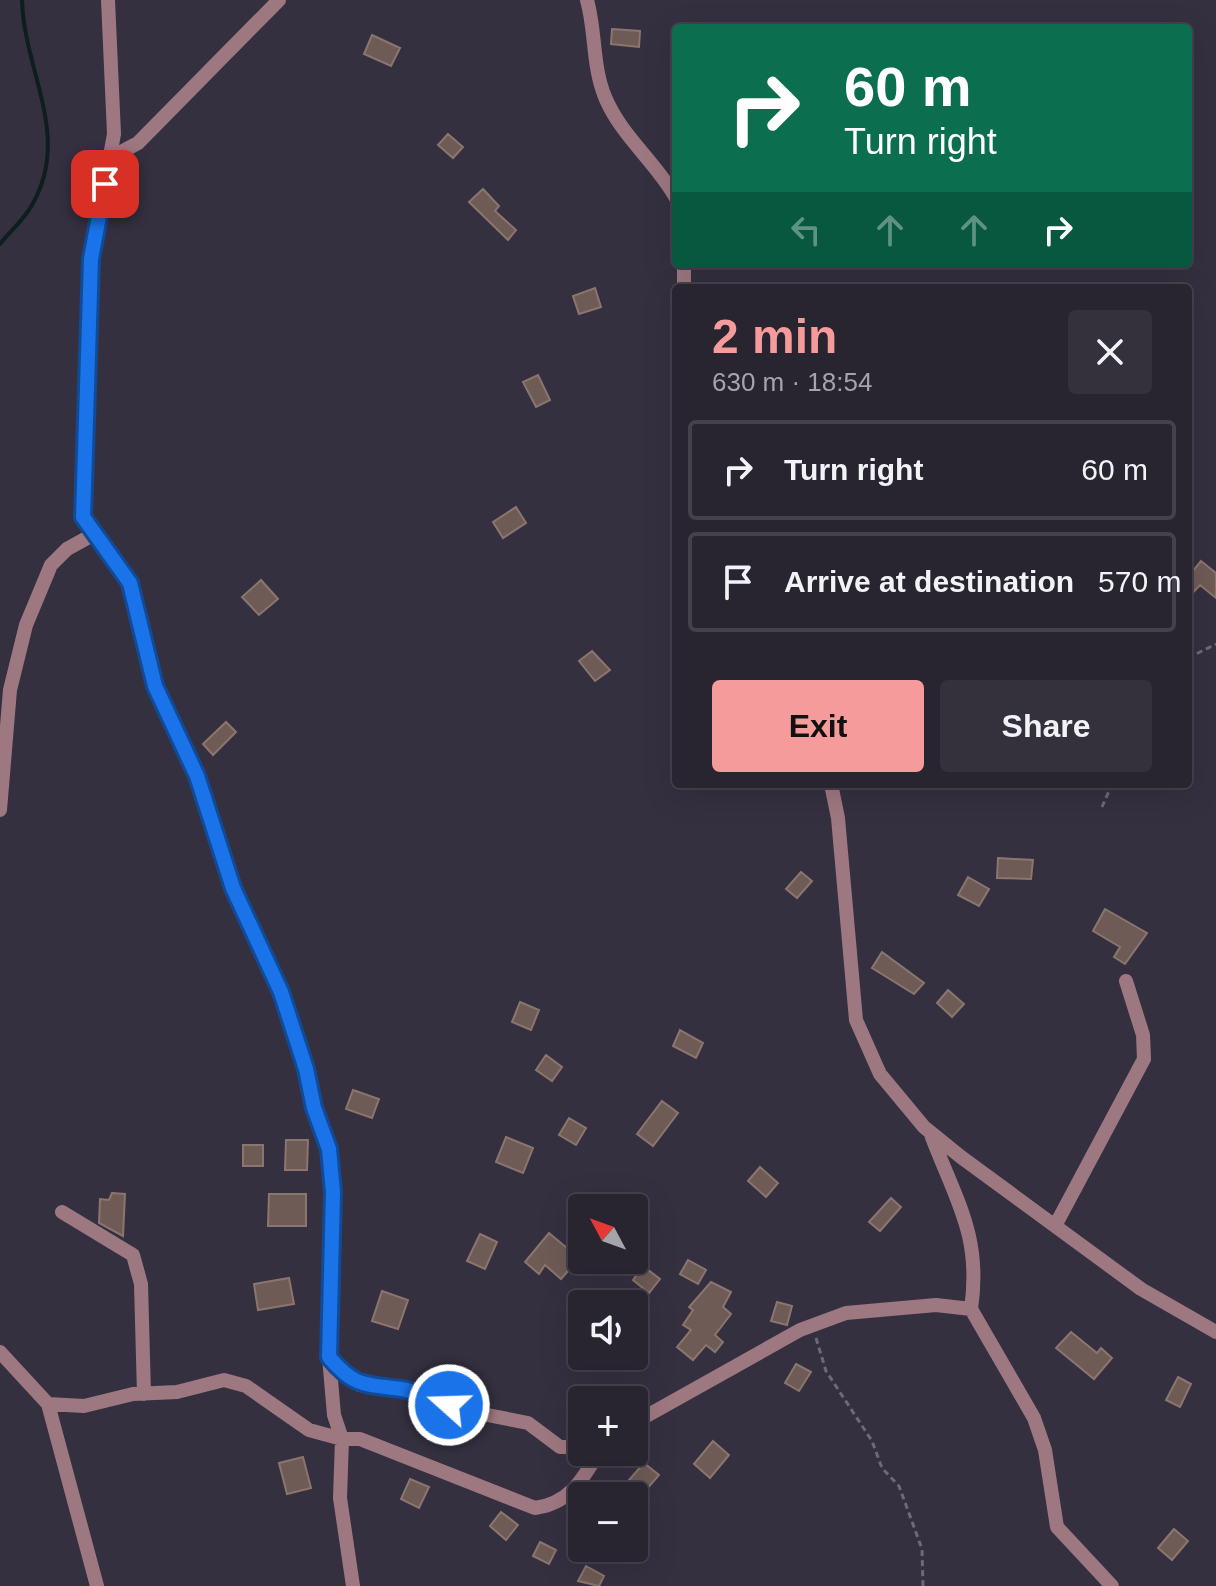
<!DOCTYPE html>
<meta charset="utf-8">
<style>
:root{--surface:#282430;--page:#34303c;--text:#f1f3f6;--muted:#a5a4ab;--line:#44414c;--accent:#f59b9c}
body{margin:0;font-family:Arial,sans-serif;background:var(--page);color:var(--text);height:100vh;display:flex;flex-direction:column;font-size:30px;white-space:nowrap}
*{box-sizing:border-box;margin:0}
p{font-size:26px;color:var(--muted)}
.icon{flex:none;width:44px;height:44px;fill:none;stroke:currentColor;stroke-width:2;stroke-linecap:round;stroke-linejoin:round}
.map{position:relative;flex:1;overflow:hidden}
.details{position:absolute;left:672px;top:284px;width:520px;height:504px;display:flex;flex-direction:column;background:var(--surface);border-radius:8px;box-shadow:0 8px 32px #0002,0 0 0 2px var(--line)}
.details>*{flex:none}
.banner{position:absolute;left:672px;top:24px;width:520px;height:244px;border-radius:8px;box-shadow:0 8px 32px #0002,0 0 0 2px var(--line);background:#0b6e4f;color:#fff;overflow:hidden}
.needle{width:52px;rotate:311deg}
.buttons{position:absolute;left:568px;top:1194px;display:grid;gap:16px}
.buttons a{display:grid;place-items:center;width:80px;height:80px;border-radius:8px;background:var(--surface);box-shadow:0 8px 32px #0002,0 0 0 2px var(--line);font-size:40px}
.pin{position:absolute;display:grid;place-items:center;width:68px;height:68px;color:#fff;margin:-34px;border-radius:16px;box-shadow:0 4px 12px #0006}
.me{position:absolute;width:88px;margin:-44px;rotate:290deg;stroke-linejoin:round;filter:drop-shadow(0 0 6px #0008)}
.turn{display:flex;align-items:center;gap:28px;height:168px;padding:0 40px;font-size:36px}
.turn .icon{width:104px;height:104px;stroke-width:2.5}
.turn b{display:block;font-size:56px;line-height:68px}
.lanes{display:flex;align-items:center;height:76px;padding:0 40px;background:#0003;justify-content:center;gap:40px;direction:ltr}
.lanes .off{opacity:.35}
.round{display:grid;place-items:center;flex:none;width:84px;height:84px;border-radius:8px;background:var(--page)}
.headline{display:flex;align-items:center;justify-content:space-between;height:136px;padding:0 40px}
h1{font-size:48px;font-weight:700;line-height:60px;color:var(--accent)}
.button{display:flex;gap:16px;margin-top:auto;padding:16px 40px}
.button a{flex:1;height:92px;border-radius:8px;background:var(--accent);color:#111;font-size:32px;font-weight:700;line-height:92px;text-align:center}
.button a+a{background:var(--page);color:var(--text)}
ul{padding:0;list-style:none}
li{display:flex;align-items:center;gap:24px;height:100px;margin:0 16px 12px;padding:0 24px;border:4px solid var(--line);border-radius:8px}
li div{flex:1}
li b{display:block;font-size:30px}
li em{font-style:normal}
.map>svg:first-child{display:block}
.lines{fill:none;stroke-linecap:round;stroke-linejoin:round}
.stream{stroke:#0e1e20;stroke-width:4}
.building{fill:#6f5b55;stroke:#8b756f;stroke-width:2}
.path{stroke:#6d6977;stroke-width:3;stroke-dasharray:6 4;stroke-linecap:butt}
.minor{stroke:#9e7881;stroke-width:14}
.route-casing{stroke:#114b97;stroke-width:20}
.route{stroke:#1a73e8;stroke-width:14}
</style>
<div class="map">
<svg width="1216" height="1586" viewBox="0 0 1216 1586">
<rect width="100%" height="100%" fill="#353040"/>
<g class="lines">
<path class="stream" d="M0 244C10 231 24 220 32 205 72 136 24 72 22 0"/>
</g>
<path class="building" d="M612 29 640 31 639 47 611 44Z
M372 35 400 48 391 66 364 54Z
M448 134 463 147 453 158 438 145Z
M483 189 499 206 495 211 516 230 508 240 469 202Z
M595 288 601 307 579 314 573 296Z
M538 375 550 400 536 407 523 382Z
M516 507 526 523 503 538 493 522Z
M1201 561 1216 573V598L1200 585 1188 598V577Z
M261 580 278 599 259 615 242 597Z
M592 651 610 670 595 681 579 661Z
M226 722 236 732 213 755 203 744Z
M998 858 1033 860 1031 879 997 878Z
M801 872 812 881 797 898 786 889Z
M968 877 989 889 979 906 958 895Z
M1105 909 1147 933 1125 964 1114 957 1120 947 1093 931Z
M882 952 924 983 914 994 872 968Z
M948 990 964 1004 952 1017 937 1003Z
M520 1002 539 1010 531 1030 512 1022Z
M680 1030 703 1043 696 1058 673 1046Z
M546 1055 562 1067 552 1081 536 1070Z
M353 1090 379 1099 372 1118 346 1109Z
M662 1101 678 1113 653 1146 637 1134Z
M569 1118 586 1128 576 1145 559 1135Z
M506 1137 533 1148 523 1173 496 1162Z
M286 1140H308L307 1170H285Z
M243 1145H263V1166H243Z
M760 1167 778 1183 766 1197 748 1181Z
M112 1193 125 1194 123 1236 99 1223 100 1199 109 1200Z
M269 1194H306V1226H268Z
M891 1198 901 1207 880 1231 869 1222Z
M549 1233 579 1258 561 1279 545 1265 539 1274 525 1262Z
M480 1234 497 1242 485 1269 467 1261Z
M688 1260 706 1270 698 1284 680 1274Z
M643 1266 660 1279 649 1293 633 1280Z
M289 1278 294 1304 258 1310 254 1284Z
M711 1282 731 1292 723 1307 731 1314 715 1335 723 1342 715 1352 706 1345 693 1360 677 1347 691 1330 683 1325 693 1310 689 1307Z
M382 1291 408 1300 398 1329 372 1321Z
M777 1302 792 1306 787 1325 771 1321Z
M1071 1332 1097 1353 1101 1348 1112 1358 1094 1379 1056 1348Z
M796 1364 811 1372 799 1391 785 1383Z
M1178 1377 1191 1384 1180 1407 1166 1400Z
M713 1441 729 1455 710 1478 694 1464Z
M303 1457 311 1488 287 1494 279 1463Z
M644 1463 659 1475 641 1496H615Z
M410 1479 429 1487 419 1508 401 1499Z
M501 1512 518 1525 506 1540 490 1526Z
M1174 1529 1188 1541 1172 1560 1158 1548Z
M540 1542 556 1550 549 1564 533 1556Z
M586 1566 604 1576 599 1586 578 1581Z"/>
<g class="lines">
<path class="path" d="M1188 658 1216 644
M1102 807 1112 784
M816 1338 826 1371 872 1441 882 1468 899 1486 922 1549 923 1586"/>
<path class="minor" d="M108 0 114 134 91 259 82 510 86 523 130 583 155 686 197 776 233 888 281 992 306 1069 314 1108 329 1149 333 1285 329 1357 334 1415 342 1439 340 1498 353 1586
M587 0C596 32 592 65 605 97 621 136 656 162 676 198
M110 158 138 143 279 0
M684 288V264
M831 784 838 818 856 1020 880 1074 924 1127 961 1157 1141 1289 1216 1332
M0 810 10 690 26 625 51 565 67 549 96 533
M62 1212 133 1255 141 1284 144 1394
M1055 1226 1144 1059 1143 1035 1126 981
M971 1309 1034 1418 1045 1450 1057 1527 1112 1586
M0 1352 48 1404 97 1586
M329 1358 343 1374 360 1385 403 1389 467 1411 528 1423 560 1447H582
M48 1404 84 1406 133 1394 177 1392 224 1380 246 1386 309 1430 342 1439H360L535 1508C570 1503 582 1480 599 1452
M634 1423 800 1330 846 1313 936 1305 971 1309C982 1235 955 1199 930 1132"/>
</g>
<g class="lines">
<defs>
<path id="route" d="M105 184 91 259 83 517 130 583 155 686 197 776 233 888 281 992 306 1069 314 1108 329 1149 333 1192 329 1357C354 1387 364 1384 401 1389 417 1391 434 1401 449 1405"/>
</defs>
<use href="#route" class="route-casing"/>
<use href="#route" class="route"/>
</g>
</svg>
<div class="buttons">
<a><svg class="needle" viewBox="-14 -14 28 28"><path d="M0-13l5 13h-10z" fill="#e53935"/><path d="M0 13l5-13h-10z" fill="#a5a4ab"/></svg></a>
<a><svg class="icon" aria-label="sound" viewBox="0 0 24 24"><path d="M4 9h4l5-4v14l-5-4H4zM17 9q2 3 0 6"/></svg></a>
<a>+</a>
<a>−</a>
</div>
<div class="pin" style="left:105px;top:184px;background:#d93025"><svg class="icon" aria-label="arrive" viewBox="0 0 24 24"><path d="M6 21V4h12l-3 4 3 4H6"/></svg></div>
<svg class="me" style="left:449px;top:1405px" viewBox="-20 -20 40 40"><circle r="17" fill="#1a73e8" stroke="#fff" stroke-width="3"/><path d="M0-11L8 9 0 5-8 9z" fill="#fff"/></svg>
<div class="banner">
<div class="turn"><svg class="icon" aria-label="right" viewBox="0 0 24 24"><path d="M7 20v-9h11M14 6l5 5-5 5"/></svg><div><b>60 m</b>Turn right</div></div>
<div class="lanes"><svg class="icon off" aria-label="left" viewBox="0 0 24 24"><path d="M17 20v-9H6M10 6l-5 5 5 5"/></svg><svg class="icon off" aria-label="ahead" viewBox="0 0 24 24"><path d="M12 20V5M6 11l6-6 6 6"/></svg><svg class="icon off" aria-label="ahead" viewBox="0 0 24 24"><path d="M12 20V5M6 11l6-6 6 6"/></svg><svg class="icon" aria-label="right" viewBox="0 0 24 24"><path d="M7 20v-9h11M14 6l5 5-5 5"/></svg></div>
</div>
<section class="details">
<div class="headline"><div><h1>2 min</h1><p>630 m · 18:54</p></div><a class="round"><svg class="icon" aria-label="close" viewBox="0 0 24 24"><path d="M6 6l12 12M18 6L6 18"/></svg></a></div>
<ul>
<li><svg class="icon" aria-label="right" viewBox="0 0 24 24"><path d="M7 20v-9h11M14 6l5 5-5 5"/></svg><div><b>Turn right</b></div><em>60 m</em></li>
<li><svg class="icon" aria-label="arrive" viewBox="0 0 24 24"><path d="M6 21V4h12l-3 4 3 4H6"/></svg><div><b>Arrive at destination</b></div><em>570 m</em></li>
</ul>
<div class="button"><a>Exit</a><a>Share</a></div>
</section>
</div>
